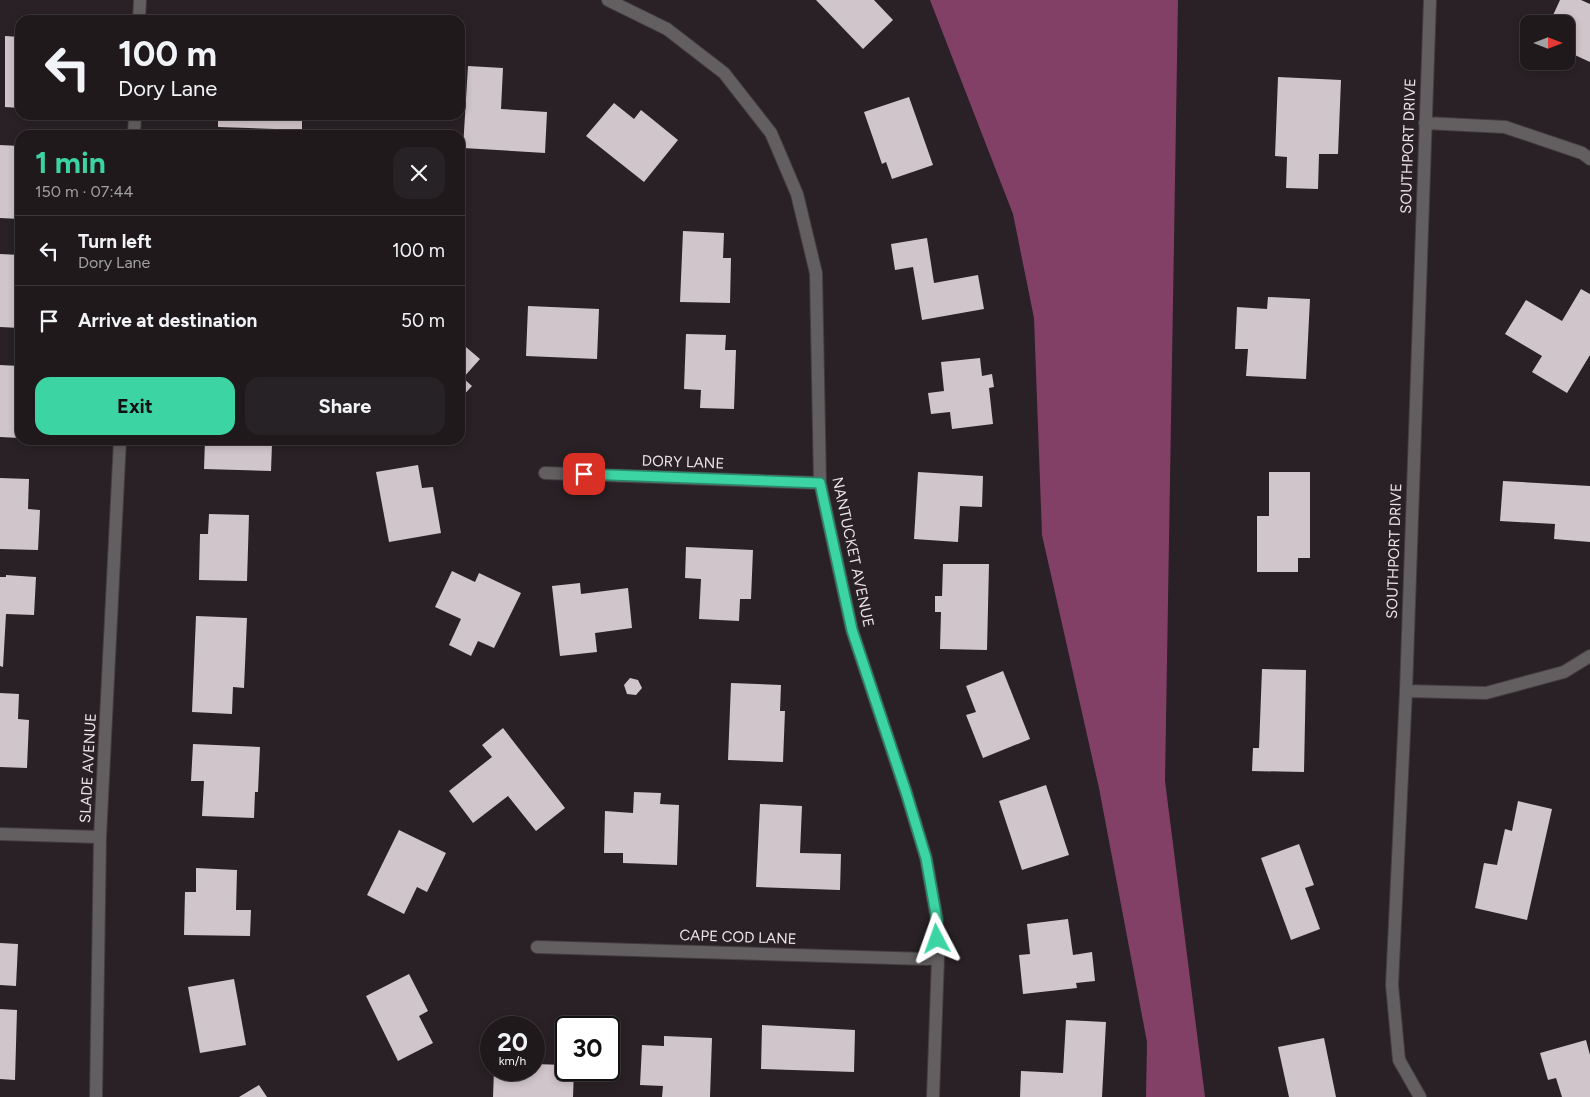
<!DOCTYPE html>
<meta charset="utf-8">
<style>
:root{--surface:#1f191c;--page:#272225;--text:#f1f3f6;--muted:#a1a0a3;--line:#3c383b;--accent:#3dd4a3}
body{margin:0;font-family:Figtree,sans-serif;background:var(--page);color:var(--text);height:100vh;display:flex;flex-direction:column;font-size:19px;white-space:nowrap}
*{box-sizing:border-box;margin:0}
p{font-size:16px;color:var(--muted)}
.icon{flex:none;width:28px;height:28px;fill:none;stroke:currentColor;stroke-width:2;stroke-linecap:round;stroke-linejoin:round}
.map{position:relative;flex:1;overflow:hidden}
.side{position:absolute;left:15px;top:130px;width:450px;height:315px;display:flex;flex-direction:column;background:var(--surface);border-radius:15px;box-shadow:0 2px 8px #0003,0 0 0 1px var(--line)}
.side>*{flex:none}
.guide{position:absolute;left:15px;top:15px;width:450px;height:105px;border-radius:15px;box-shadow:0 2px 8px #0003,0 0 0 1px var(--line);background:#1f191c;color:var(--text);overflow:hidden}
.needle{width:32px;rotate:90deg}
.buttons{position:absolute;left:1520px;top:15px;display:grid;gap:10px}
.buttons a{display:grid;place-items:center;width:55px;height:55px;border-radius:10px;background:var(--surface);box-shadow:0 2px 8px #0003,0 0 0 1px var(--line);font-size:25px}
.speed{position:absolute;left:480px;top:1016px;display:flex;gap:10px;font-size:25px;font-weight:700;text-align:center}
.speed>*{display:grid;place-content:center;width:65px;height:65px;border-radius:50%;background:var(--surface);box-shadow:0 2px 8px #0003,0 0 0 1px var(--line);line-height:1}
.speed small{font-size:12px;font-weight:400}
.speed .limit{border:2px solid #111;border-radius:8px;background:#fff;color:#111}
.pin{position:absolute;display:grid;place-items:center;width:42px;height:42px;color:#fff;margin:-21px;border-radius:10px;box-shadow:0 2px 8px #0006}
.me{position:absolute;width:55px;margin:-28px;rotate:356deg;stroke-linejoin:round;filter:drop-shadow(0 0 4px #0008)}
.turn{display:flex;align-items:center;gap:18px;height:105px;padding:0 20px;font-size:22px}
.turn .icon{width:65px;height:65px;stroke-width:2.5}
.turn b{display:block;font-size:35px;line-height:42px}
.round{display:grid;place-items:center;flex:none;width:52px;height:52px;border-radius:15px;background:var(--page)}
.overview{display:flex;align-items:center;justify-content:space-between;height:85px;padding:0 20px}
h1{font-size:30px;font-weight:700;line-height:38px;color:var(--accent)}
.primary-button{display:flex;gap:10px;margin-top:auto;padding:10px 20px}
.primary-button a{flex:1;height:58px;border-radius:15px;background:var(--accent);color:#111;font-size:20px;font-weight:700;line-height:58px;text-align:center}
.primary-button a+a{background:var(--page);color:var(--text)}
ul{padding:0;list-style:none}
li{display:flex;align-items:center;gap:15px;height:70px;padding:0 20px;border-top:1px solid var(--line)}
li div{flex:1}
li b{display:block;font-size:19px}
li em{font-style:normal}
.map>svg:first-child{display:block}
.forest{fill:#824066}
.building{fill:#d0c5ca}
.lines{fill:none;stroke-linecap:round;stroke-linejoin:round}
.minor-casing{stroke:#443c40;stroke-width:14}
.minor{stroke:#635f61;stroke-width:12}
.route-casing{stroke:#288a6a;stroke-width:12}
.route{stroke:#3dd4a3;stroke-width:9}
.labels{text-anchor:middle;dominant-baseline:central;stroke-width:5;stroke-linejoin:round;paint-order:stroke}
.street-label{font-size:15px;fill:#ebe5e8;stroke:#292125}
</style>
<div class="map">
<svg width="1590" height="1097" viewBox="0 0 1590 1097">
<rect width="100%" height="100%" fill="#292125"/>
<path class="forest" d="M930 0H1178L1165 781 1205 1097H1146L1147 1042 1099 788 1042 535 1034 318 1013 214Z"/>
<path class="building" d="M816 0H874L893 20 863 49Z
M1560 0H1581L1590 4V62L1566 51V24H1549Z
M5 36 20 37V108L5 107Z
M468 66 503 68 501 109 547 112 545 153 463 148Z
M1278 77 1341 80 1338 154H1319L1318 189 1286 188 1287 157 1275 156Z
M909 97 933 165 892 179 886 162 882 164 864 112Z
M614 103 634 119 641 110 678 140 644 182 586 136Z
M218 115H302V130L218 127Z
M0 145 20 146V219L0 218Z
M683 231 724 233 723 258H731L730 303 680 302Z
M927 238 934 283 978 275 984 309 922 320 913 267 895 270 891 244Z
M0 254 20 255V328L0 327Z
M1581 289 1590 294V355L1567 393 1532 372 1542 356 1505 334 1526 300 1562 321Z
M1268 297 1310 299 1306 379 1246 376 1248 349H1235L1237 307 1267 309Z
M528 306 599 309 597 359 526 356Z
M686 334 726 335 725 350H736L734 409 700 408 701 390 684 389Z
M460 342 480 359 463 378 472 386 460 399Z
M980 358 982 376 992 374 994 387 989 388 993 424 952 429 950 412 931 414 928 393 944 391 941 362Z
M0 365 20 366V438L0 437Z
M205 440H256L255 444H272L271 471 204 469Z
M418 465 422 488 433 487 441 533 389 542 376 472Z
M918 472 983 476 982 507 960 506 958 542 914 539Z
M1269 472H1310V558H1298V572H1257V516H1269Z
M0 478 29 479 28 509 40 510 38 550 0 549Z
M1503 481 1590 486V542L1554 539 1555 524 1500 521Z
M209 514 249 515 247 581 199 580 200 534H208Z
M686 547 753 550 751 599H740L739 621 699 619 701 579 685 578Z
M943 564H989L987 650 940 649 941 612H935V596H942Z
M452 571 475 582 479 573 521 593 494 648 478 641 471 656 449 645 461 619 435 607Z
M6 575 36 577 34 615 6 614 3 667 0 666V577H6Z
M580 583 581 594 628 588 632 628 595 633 597 652 560 656 552 586Z
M196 616 247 618 244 688 233 687 232 714 192 712Z
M1262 669 1306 670 1304 772 1252 771 1253 748H1259Z
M1003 671 1030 739 983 758 966 715 976 712 966 686Z
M630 678 638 680 642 688 636 695 627 694 624 685Z
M731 683 781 685 780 711H785L783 762 728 760Z
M0 693 19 694 18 719 29 720 27 768 0 767Z
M503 728 565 808 536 831 508 796 473 823 449 791 492 757 482 745Z
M193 744 260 747 258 792H255L254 818 202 816 204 781H191Z
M1046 785 1069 855 1022 870 999 801Z
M634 792 661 793 660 804 679 805 677 865 623 863V853H604L605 811 633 813Z
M1518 801 1552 809 1527 920 1475 908 1484 863 1497 865 1505 829 1512 831Z
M760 804 802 806 800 853 841 854 840 890 756 887Z
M399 830 446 853 427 892 417 887 404 914 367 895Z
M1299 844 1314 885 1305 888 1320 929 1291 940 1261 858Z
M196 868 237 870 236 910H251L250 936 184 935 185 892H196Z
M1068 919 1073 955 1092 952 1095 981 1076 983 1077 988 1023 994 1019 955 1030 954 1027 924Z
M0 943 18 944 16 986 0 985Z
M409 974 428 1011 419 1016 433 1043 398 1061 366 996Z
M234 979 246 1045 200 1053 188 987Z
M0 1009 17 1010 15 1080 0 1079Z
M1066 1020 1106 1022 1102 1097H1020L1021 1071 1063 1073Z
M762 1025 855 1030 854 1072 761 1069Z
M664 1036 712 1038 710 1097H662L663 1086 640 1085 642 1045 664 1046Z
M1324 1038 1336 1097H1289L1278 1047Z
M1586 1040 1590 1055V1097H1562L1556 1078 1548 1080 1540 1053Z
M534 1064 566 1065V1070H574L573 1097H493L494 1070H534Z
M259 1085 267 1097H239Z"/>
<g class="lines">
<defs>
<path id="minor" d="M608 0 667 29 724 73 771 133 797 194 816 273 820 483 852 630 906 792 926 858 937 920 938 958 933 1097
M139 20 140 0
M1425 123 1505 127 1582 153 1590 159
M134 135 135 115
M545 473 820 483
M1406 691 1486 693 1564 672 1590 656
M0 834 100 837
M537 947 925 959 938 958
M96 1097 100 837 120 440
M1420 1097 1399 1060 1392 985 1406 691 1430 0"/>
</defs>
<use href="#minor" class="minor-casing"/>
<use href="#minor" class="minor"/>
</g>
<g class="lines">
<defs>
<path id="route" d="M584 474 820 483 852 630 906 792 926 858 937 920V939"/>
</defs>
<use href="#route" class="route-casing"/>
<use href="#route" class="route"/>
</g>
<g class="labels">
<g class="street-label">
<text transform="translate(1408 146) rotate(-88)">SOUTHPORT DRIVE</text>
<text transform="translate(683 462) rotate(2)">DORY LANE</text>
<text transform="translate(1394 551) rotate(-88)">SOUTHPORT DRIVE</text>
<text transform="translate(853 552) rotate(78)">NANTUCKET AVENUE</text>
<text transform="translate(88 768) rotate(-87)">SLADE AVENUE</text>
<text transform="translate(738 937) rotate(2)">CAPE COD LANE</text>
</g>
</g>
</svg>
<div class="buttons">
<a><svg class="needle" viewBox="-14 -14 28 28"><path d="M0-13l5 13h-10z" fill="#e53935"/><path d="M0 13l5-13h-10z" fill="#a1a0a3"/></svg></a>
</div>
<div class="speed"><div>20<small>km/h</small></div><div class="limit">30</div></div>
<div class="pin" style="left:584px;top:474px;background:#d93025"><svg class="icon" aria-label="arrive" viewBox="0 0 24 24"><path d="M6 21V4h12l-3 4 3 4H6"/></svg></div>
<svg class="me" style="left:937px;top:939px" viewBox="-20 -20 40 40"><path d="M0-17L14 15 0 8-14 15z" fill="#3dd4a3" stroke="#fff" stroke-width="4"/></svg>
<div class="guide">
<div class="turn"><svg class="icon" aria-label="left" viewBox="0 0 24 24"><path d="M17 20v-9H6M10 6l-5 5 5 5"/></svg><div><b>100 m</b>Dory Lane</div></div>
</div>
<section class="side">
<div class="overview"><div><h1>1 min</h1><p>150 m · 07:44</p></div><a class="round"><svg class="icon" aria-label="close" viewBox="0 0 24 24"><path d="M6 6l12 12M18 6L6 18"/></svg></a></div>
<ul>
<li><svg class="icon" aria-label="left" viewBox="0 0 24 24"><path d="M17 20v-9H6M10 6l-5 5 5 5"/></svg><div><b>Turn left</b><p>Dory Lane</p></div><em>100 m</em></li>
<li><svg class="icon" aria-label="arrive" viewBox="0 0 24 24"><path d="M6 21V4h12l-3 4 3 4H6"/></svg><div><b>Arrive at destination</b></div><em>50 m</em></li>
</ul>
<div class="primary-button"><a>Exit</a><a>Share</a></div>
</section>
</div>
